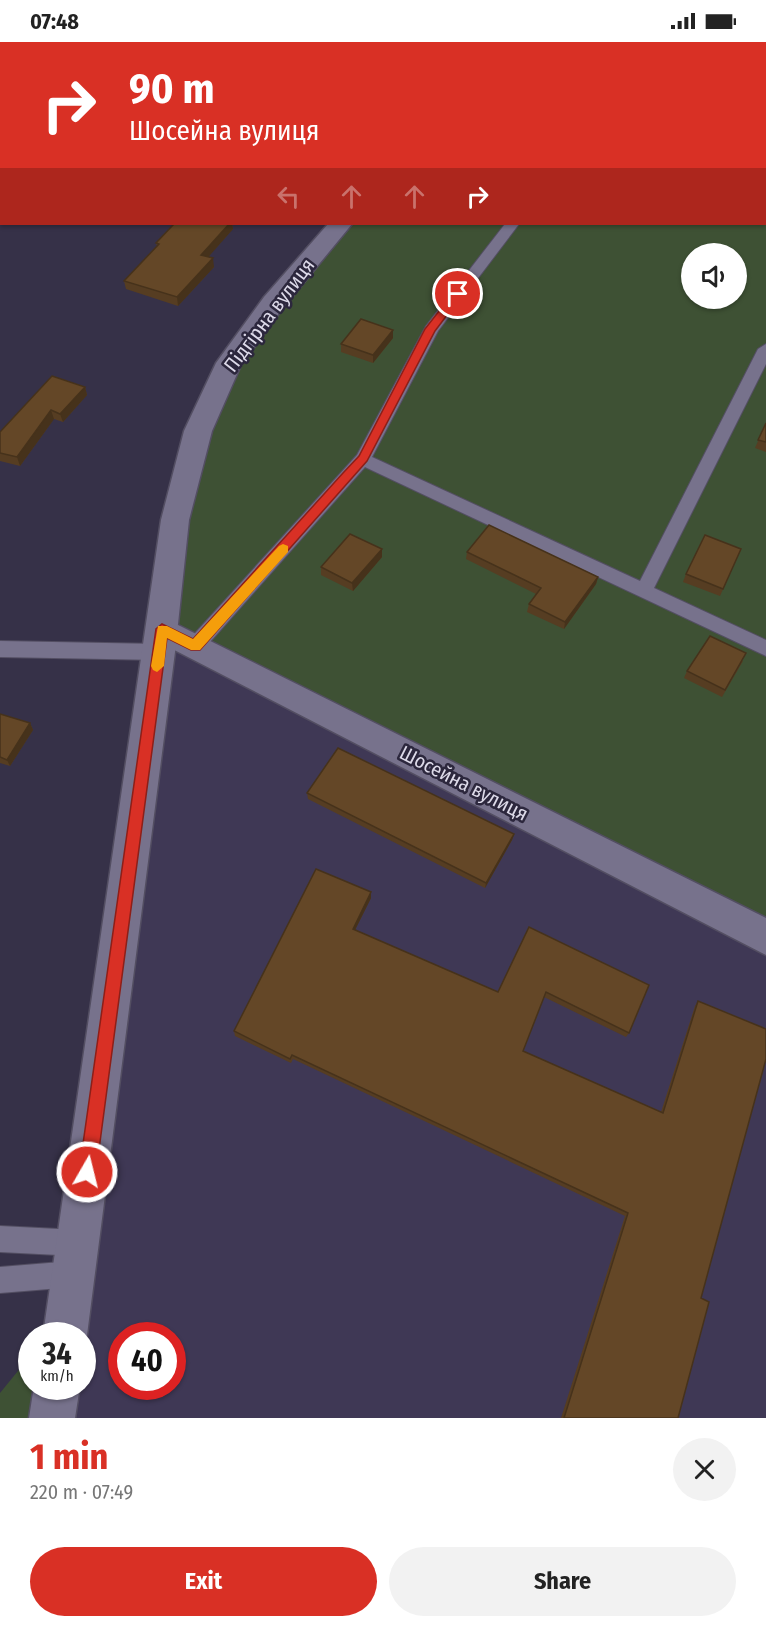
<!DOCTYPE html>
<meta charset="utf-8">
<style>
:root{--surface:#fff;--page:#f2f2f2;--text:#222;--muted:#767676;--accent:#d93025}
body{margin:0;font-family:"Fira Sans Condensed",sans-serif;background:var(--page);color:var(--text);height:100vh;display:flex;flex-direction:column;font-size:22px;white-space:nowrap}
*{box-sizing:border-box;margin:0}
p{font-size:20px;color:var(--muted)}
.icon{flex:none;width:33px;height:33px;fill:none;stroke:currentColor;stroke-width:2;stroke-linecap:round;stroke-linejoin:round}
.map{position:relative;height:1376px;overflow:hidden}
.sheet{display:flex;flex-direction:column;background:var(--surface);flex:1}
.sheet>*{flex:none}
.top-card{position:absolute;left:0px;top:0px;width:766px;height:183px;box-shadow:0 2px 4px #0004;background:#d93025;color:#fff;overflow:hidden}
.controls{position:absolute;left:681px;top:201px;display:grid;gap:12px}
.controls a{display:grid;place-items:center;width:66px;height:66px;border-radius:50%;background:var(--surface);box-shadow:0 2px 4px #0004;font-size:30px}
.speed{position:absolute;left:18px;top:1280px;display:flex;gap:12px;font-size:30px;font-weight:700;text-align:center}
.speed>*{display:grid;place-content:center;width:78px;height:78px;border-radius:50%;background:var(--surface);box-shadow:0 2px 4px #0004;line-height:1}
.speed small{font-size:15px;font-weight:400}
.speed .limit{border:9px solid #d22;background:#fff;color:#111}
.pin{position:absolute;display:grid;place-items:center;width:51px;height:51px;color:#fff;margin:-26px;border:3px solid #fff;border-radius:50%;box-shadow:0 2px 6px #0007}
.me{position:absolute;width:66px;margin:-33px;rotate:8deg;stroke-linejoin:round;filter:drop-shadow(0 0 4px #0008)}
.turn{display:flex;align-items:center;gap:21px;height:126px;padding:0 30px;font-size:27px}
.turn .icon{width:78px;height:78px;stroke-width:2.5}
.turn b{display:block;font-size:42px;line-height:51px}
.lanes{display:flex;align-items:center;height:57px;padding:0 30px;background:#0003;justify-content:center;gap:30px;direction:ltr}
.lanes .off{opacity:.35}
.round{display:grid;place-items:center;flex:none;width:63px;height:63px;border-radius:32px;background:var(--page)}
.head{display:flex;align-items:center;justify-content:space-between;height:102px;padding:0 30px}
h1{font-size:36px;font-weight:700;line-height:45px;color:var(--accent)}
.button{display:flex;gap:12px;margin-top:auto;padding:12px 30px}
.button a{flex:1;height:69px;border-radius:36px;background:var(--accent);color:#fff;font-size:24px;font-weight:700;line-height:69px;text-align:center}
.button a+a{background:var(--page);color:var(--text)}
.status{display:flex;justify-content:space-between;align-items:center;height:42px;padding:0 30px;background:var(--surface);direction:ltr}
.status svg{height:16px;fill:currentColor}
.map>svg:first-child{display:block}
.built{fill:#3f3855;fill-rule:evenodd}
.green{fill:#3e5134;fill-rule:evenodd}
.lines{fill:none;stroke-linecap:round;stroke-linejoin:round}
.lane-casing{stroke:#534e62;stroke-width:2}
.street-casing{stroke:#534e62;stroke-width:3}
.secondary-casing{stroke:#534e62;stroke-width:3}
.lane{fill:#77728c;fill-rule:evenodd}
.street{fill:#77728c;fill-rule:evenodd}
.secondary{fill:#77728c;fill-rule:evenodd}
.wall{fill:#563d22}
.shaded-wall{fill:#46321b}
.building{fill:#644727;stroke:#46321b;stroke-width:1.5}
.route{fill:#d93025;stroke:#8d1f18;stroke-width:1.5}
.slow{fill:#f59e0b}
.labels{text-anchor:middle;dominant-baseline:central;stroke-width:5;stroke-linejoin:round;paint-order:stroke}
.street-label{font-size:20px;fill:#dddae9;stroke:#2c273d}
</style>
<div class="status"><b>07:48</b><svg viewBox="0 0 49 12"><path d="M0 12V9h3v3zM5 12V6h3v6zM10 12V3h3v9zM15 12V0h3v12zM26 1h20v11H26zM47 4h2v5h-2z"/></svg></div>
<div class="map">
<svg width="766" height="1376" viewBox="0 0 766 1376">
<rect width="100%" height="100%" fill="#363148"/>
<path class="built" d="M162 587 766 895V1376H52L57 1344H82V1293ZM122 1293H172V1344H122Z"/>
<path class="green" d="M0 0H160L2 2 0 135Z
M494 0H766V895L162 587 198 389 273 261 340 182H765V2L493 1ZM692 212H736V256H692Z
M31 1313 32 1344H57L52 1376H0V1351Z"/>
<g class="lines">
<defs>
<path id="lane" d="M645 0H657L644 2Z
M505 182H519L438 289 372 415 640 539 758 307 766 302V322L654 546 766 598V614L365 425 202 609 195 611 188 609 186 604 188 599 357 413 426 284Z
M0 599 159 602 166 605 168 610 166 615 159 618 0 615Z
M0 1184 78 1188 87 1192 91 1201 87 1210 78 1214 0 1210Z
M73 1219 82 1223 86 1232 82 1241 73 1245 0 1251V1225Z"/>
<path id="street" d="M162 575 766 876V913L151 596 146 587 151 578Z"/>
<path id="secondary" d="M484 0H504L483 2Z
M328 182H352L282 267 241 323 212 389 189 478 175 610 87 1293 82 1305V1293H43L161 478 184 389 216 321 264 255Z
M34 1344H80L75 1376H29Z"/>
</defs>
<use href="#lane" class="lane-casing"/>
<use href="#street" class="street-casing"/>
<use href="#secondary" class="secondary-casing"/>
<use href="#lane" class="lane"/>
<use href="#street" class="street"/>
<use href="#secondary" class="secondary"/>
</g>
<path class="wall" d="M174 182H232L233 187 208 215 214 225 178 264 126 247 124 239 157 204 156 201Z
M393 296 373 321 341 310V302Z
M85 345 87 353 63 380 54 377 20 424 0 419V390Z
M766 381V410L755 406Z
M382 507V515L353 549 321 533V525Z
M741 507 720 554 683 540 686 532Z
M467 510 598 535 596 542 564 587 527 570 529 562 536 552 466 517Z
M743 619 722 655 684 636 687 629Z
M0 672 30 681 33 688 10 724 0 721Z
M307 751 514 792 512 798 485 846 308 757Z
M371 850V856L355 888 498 950 529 885 629 991 626 995 544 955 523 1009 661 1070 695 964 698 959 701 1256 678 1376H561L625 1174 293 1017 291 1021 235 994 234 989Z"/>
<path class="shaded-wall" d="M229 182H232L233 187 203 221 201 213Z
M213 216 214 225 178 264 177 255Z
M393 288V296L373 321V313Z
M85 345 87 353 63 380 60 372Z
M51 368 54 377 20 424 17 415Z
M382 507V515L353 549 352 541Z
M598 535 596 542 564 587 565 580Z
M30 681 33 688 10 724 7 718Z
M514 792 512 798 485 846 486 841Z
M371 850V856L353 892V887Z"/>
<path class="building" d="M372 0H418L417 2H370Z
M174 182H229L201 213 213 216 177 255 124 239 159 202 156 201Z
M361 277 393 288 373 313 341 302Z
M52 334 85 345 60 372 51 368 17 415 0 411V390Z
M766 381V400L758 398Z
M489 483 598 535 565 580 529 562 541 546 467 510Z
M350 492 382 507 352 541 321 525Z
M705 493 741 507 723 547 686 532Z
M710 594 746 611 725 648 687 629Z
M0 672 30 681 7 718 0 715Z
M338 706 514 792 486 841 307 751Z
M316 827 371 850 353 887 498 950 529 885 649 943 629 991 546 950 523 1009 663 1071 698 959 766 987V1017L701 1256 709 1260 678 1376H564L628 1171 292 1013 290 1017 234 989Z"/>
<path class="route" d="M458 249 463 252 435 289 367 419 200 608H191L167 596 96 1130 94 1136 87 1139 81 1136 79 1130 156 587 162 582 193 597 343 431 359 414 425 287 454 250Z"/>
<path class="slow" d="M283 502 288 504V510L200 608H191L167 596 164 624 157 630 153 628 151 624 158 584H167L193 597 279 504Z"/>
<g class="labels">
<g class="street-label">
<text transform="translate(269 273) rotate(-53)">Підгірна вулиця</text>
<text transform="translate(464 741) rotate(27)">Шосейна вулиця</text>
</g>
</g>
</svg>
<div class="controls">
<a><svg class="icon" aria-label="sound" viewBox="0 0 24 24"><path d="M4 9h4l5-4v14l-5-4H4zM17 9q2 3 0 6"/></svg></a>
</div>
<div class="speed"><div>34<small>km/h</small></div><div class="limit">40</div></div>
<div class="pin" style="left:458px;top:252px;background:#d93025"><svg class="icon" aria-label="arrive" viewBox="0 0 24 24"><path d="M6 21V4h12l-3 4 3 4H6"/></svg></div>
<svg class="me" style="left:87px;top:1130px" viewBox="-20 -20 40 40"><circle r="17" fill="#d93025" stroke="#fff" stroke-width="3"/><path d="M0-11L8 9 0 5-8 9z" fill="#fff"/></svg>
<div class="top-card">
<div class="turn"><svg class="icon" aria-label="right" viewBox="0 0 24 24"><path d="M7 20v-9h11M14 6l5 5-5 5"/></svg><div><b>90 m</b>Шосейна вулиця</div></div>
<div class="lanes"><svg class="icon off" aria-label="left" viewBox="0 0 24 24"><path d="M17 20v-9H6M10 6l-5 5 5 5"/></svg><svg class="icon off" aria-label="ahead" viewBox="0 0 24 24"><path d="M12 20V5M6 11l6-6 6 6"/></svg><svg class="icon off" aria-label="ahead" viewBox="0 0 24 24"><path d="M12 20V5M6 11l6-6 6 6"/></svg><svg class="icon" aria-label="right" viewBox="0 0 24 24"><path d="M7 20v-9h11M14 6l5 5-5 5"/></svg></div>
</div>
</div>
<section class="sheet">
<div class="head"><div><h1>1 min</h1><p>220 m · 07:49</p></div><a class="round"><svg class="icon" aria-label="close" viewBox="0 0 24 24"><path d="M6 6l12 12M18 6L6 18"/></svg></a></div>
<div class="button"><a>Exit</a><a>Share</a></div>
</section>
